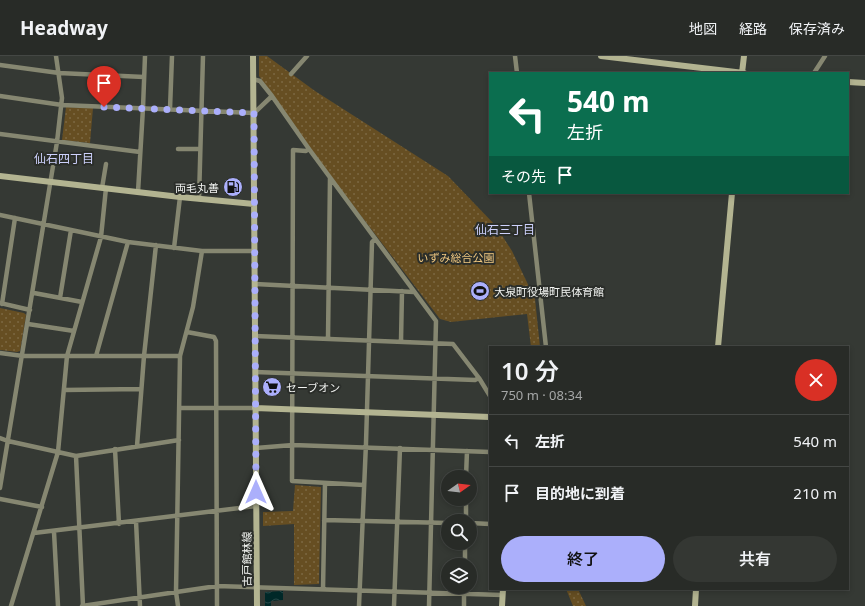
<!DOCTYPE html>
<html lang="ja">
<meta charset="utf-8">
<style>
:root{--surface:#282b27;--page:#343733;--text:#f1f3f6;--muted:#a5a7a7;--line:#444744;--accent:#abaffb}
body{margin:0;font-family:"Noto Sans","Noto Sans JP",sans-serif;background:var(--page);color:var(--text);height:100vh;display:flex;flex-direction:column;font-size:15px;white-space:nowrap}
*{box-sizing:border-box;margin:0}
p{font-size:13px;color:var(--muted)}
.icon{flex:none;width:22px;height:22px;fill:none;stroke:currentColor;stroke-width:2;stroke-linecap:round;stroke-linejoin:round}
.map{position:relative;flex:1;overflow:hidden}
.sheet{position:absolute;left:489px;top:290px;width:360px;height:244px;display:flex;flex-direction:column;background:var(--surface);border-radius:0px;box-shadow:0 2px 6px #0003,0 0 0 1px var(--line)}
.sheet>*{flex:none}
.guide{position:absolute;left:489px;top:16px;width:360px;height:122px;border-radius:0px;box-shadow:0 2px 6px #0003,0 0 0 1px var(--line);background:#0b6e4f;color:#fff;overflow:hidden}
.needle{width:26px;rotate:76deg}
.controls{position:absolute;left:441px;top:414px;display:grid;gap:8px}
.controls a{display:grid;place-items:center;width:36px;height:36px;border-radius:50%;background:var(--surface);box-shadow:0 2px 6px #0003,0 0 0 1px var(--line);font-size:20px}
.pin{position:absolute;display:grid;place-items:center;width:34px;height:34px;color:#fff;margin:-41px -17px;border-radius:50% 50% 50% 0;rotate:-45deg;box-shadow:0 0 4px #0007}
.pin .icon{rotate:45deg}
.me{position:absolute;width:44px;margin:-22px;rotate:0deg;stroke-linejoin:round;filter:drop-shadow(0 0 3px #0008)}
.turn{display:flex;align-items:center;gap:14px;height:84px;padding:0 12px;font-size:18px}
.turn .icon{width:52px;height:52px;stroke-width:2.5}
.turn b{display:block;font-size:28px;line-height:34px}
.then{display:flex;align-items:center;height:38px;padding:0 12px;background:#0003;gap:8px;font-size:15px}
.round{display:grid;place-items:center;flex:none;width:42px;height:42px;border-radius:21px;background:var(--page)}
.overview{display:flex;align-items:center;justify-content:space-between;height:68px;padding:0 12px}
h1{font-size:24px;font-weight:600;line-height:30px}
.action{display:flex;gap:8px;margin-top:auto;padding:8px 12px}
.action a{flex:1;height:46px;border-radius:24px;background:var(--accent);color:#111;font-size:16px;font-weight:600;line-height:46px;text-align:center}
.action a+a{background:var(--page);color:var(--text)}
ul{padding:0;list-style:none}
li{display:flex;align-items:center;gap:12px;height:52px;padding:0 12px;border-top:1px solid var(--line)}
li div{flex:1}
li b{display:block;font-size:15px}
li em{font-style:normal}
header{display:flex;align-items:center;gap:24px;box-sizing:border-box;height:56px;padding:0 20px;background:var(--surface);border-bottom:1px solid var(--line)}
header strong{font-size:19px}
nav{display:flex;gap:22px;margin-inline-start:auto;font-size:14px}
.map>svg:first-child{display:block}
.park{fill:url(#park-dots)}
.water{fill:url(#water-waves)}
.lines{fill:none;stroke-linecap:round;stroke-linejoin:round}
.street{stroke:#868771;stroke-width:4.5}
.secondary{stroke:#b3b491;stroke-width:6}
.route{stroke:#abaffb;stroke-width:7;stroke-dasharray:0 12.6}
.labels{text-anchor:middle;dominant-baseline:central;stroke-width:4;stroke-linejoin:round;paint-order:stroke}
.poi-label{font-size:11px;fill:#f1f3f0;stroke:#2b2e2a;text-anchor:start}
.park-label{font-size:11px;fill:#f2c981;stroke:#2b2e2a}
.street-label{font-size:11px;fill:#f1f3f0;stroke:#2b2e2a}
.neighbourhood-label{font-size:12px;fill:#cdd1fc;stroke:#2b2e2a}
</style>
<header>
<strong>Headway</strong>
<nav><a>地図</a><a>経路</a><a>保存済み</a></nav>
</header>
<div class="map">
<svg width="865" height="550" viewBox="0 0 865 550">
<defs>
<pattern id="park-dots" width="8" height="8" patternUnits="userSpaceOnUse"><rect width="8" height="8" fill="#664e22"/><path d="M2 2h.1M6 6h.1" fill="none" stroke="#7c6842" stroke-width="1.8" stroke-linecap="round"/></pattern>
<pattern id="water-waves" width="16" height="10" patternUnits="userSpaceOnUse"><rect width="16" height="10" fill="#002828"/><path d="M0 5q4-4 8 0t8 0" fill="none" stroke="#264848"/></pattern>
</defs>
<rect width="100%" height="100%" fill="#353934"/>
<path class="park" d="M259 0H267L315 35 448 120 496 170 512 195 535 243 540 291H531L527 258 451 266 440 263 313 97 259 20Z
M66 51 93 52 90 87 62 84Z
M0 252 24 257 26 259 20 295 17 296 0 294Z
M295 429 321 431 319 528 294 529V468L263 470V456L293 455Z
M566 533H578L586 550H573Z"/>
<path class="water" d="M283 535V544L271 545V550H265V536Z"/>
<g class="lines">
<path class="street" d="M515 0 517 17
M0 9 59 17 144 21
M814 17 825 0
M291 18 307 0
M253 23 260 25 272 40 309 93 436 265 429 550
M0 40 62 49 254 57 272 40
M170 53 172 0
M0 78 140 96
M178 93H200
M309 93 306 95 293 94 292 425 364 429
M102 132 106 108
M138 136 143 52 145 0
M529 137 546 291
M199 143 203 0
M0 159 128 186 202 195H255
M174 192 180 141
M255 228 414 236
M34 237 82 246
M60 242 71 174
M0 247 30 254
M2 248 15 162
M28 268 74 275
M187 276 214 281 216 285 217 550
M255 280 453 288 479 322 490 340
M328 283 330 122
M401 285 402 235
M0 297 23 300H180
M96 300 128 186
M255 316 475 324 479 322
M64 334 141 333
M180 352H255
M0 382 8 385 76 400 179 384
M137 390 144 300 156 189
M256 392 293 389 490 396
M115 393 119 468
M76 400 83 550
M466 421 467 395
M0 432 57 86 62 42 56 0
M0 443 42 451
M324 464 448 467
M136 465 140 550
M466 465V443
M470 467 490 468
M54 476 58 550
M34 477 256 450
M465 509V487
M323 533 325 427
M11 550 58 396 67 300 101 181 106 132
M82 550 217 530 502 539
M178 550 176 536 180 300 193 251 202 195
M359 550 366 387 372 186 375 183
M394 550 400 392
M464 550V531"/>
<path class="secondary" d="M253 0 257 550
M601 0 744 17
M742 17 744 0
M848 26 865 27
M0 120 180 141 254 148
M718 291 732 137
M255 352 490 361
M502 550 503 533
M695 550 696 533"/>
</g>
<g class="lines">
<path class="route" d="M104 51 254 57 256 436"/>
</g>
<defs>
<symbol id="fuel-disc" viewBox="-11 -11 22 22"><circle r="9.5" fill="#abaffb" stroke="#2b2e2a"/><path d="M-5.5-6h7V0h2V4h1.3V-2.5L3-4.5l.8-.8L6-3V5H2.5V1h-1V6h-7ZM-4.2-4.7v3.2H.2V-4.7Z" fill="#111"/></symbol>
<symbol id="stadium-disc" viewBox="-11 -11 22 22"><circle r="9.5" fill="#abaffb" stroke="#2b2e2a"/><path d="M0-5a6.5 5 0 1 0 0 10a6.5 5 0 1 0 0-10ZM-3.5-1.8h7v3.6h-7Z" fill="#111"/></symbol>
<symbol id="supermarket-disc" viewBox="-11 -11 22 22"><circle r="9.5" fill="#abaffb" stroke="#2b2e2a"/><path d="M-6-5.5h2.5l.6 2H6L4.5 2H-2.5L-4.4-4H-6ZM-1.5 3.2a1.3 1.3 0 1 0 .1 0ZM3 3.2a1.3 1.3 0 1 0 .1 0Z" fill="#111"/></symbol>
</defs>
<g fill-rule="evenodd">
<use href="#fuel-disc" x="222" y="120" width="22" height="22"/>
<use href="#stadium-disc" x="469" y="224" width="22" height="22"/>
<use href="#supermarket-disc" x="261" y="320" width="22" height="22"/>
</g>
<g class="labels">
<g class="poi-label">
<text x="219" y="131" text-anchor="end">両毛丸善</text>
<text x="494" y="235">大泉町役場町民体育館</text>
<text x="286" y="331">セーブオン</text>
</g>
<g class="park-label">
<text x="456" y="201">いずみ総合公園</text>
</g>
<g class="street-label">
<text transform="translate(246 503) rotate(-90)">古戸館林線</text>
</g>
<g class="neighbourhood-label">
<text x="64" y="102">仙石四丁目</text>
<text x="505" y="173">仙石三丁目</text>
</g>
</g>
</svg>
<div class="controls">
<a><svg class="needle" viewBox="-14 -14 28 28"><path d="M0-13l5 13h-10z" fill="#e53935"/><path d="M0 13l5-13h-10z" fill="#a5a7a7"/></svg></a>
<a><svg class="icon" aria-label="search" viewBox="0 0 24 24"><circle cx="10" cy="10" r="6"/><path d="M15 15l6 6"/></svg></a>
<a><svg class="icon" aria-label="layers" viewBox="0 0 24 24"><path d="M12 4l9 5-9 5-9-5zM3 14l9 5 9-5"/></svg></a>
</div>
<div class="pin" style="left:104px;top:51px;background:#d93025"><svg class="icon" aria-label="arrive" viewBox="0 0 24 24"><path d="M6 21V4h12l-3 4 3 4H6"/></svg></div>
<svg class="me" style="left:256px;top:436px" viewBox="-20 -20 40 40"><path d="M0-17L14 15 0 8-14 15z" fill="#abaffb" stroke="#fff" stroke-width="4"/></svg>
<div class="guide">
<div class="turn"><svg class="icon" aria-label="left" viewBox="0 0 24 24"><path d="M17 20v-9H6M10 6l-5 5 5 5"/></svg><div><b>540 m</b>左折</div></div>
<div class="then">その先<svg class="icon" aria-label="arrive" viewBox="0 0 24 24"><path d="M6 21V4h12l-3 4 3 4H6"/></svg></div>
</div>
<section class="sheet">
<div class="overview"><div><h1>10 分</h1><p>750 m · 08:34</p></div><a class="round" style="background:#d93025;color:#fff"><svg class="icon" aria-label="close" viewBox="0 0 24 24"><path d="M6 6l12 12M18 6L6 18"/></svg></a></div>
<ul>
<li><svg class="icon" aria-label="left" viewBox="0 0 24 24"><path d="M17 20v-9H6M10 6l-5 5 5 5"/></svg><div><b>左折</b></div><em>540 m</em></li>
<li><svg class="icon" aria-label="arrive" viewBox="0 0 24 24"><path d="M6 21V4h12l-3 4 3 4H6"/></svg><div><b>目的地に到着</b></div><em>210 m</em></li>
</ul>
<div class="action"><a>終了</a><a>共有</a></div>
</section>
</div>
